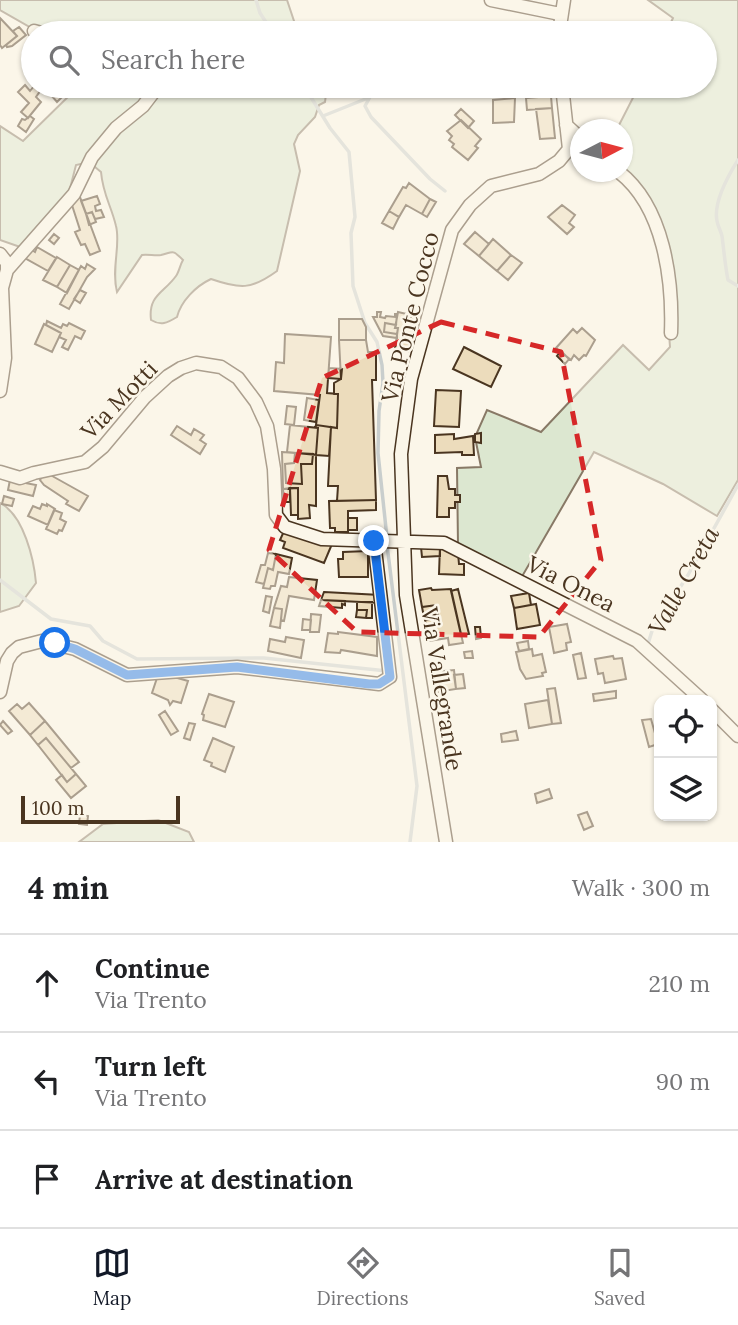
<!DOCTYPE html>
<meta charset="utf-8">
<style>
:root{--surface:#fff;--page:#f6f6f6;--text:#202124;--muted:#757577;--line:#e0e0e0;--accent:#111827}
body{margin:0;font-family:Lora,serif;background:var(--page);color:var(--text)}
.controls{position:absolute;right:21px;bottom:21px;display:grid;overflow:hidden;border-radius:14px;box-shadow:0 2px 5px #0004}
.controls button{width:63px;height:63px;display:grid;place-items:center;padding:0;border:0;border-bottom:2px solid var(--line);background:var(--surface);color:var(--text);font:35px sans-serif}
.compass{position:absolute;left:570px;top:119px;width:63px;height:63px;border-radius:50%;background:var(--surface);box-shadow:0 2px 5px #0004;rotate:84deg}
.scale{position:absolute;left:21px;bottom:18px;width:159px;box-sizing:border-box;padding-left:7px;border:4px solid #4a3520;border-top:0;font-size:19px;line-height:24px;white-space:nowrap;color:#4a3520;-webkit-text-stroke:5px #fbf6e9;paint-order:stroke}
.stop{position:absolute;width:21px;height:21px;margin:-16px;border:5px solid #1a73e8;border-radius:50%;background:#fff}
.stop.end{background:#1a73e8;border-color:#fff;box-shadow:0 2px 7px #0008}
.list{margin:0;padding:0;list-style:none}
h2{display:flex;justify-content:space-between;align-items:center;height:91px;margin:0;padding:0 28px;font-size:30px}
h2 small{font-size:23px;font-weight:400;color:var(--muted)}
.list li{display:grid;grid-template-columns:46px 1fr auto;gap:21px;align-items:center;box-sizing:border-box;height:98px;padding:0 28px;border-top:2px solid var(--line)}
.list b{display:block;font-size:26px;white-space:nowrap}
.list p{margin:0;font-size:23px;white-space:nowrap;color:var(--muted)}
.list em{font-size:23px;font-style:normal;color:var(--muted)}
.icon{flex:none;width:38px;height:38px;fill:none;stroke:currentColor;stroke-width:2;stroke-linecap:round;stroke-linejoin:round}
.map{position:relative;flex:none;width:738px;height:842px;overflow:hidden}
.search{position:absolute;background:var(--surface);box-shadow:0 2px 5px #0004;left:21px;right:21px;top:21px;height:77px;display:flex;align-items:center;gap:18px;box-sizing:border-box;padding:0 24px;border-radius:38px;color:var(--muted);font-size:26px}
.sheet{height:385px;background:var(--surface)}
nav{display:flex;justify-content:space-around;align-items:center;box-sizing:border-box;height:98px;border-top:2px solid var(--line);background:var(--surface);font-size:19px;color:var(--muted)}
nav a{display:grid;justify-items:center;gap:4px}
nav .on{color:var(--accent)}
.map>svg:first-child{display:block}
.green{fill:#dce7d0;stroke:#887966;stroke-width:2}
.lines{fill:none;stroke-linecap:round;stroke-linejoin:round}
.stream{stroke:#c9cecd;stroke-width:3.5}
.building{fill:#ecdcbc;stroke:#4a3520;stroke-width:2}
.minor-casing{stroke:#4a3520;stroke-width:15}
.minor{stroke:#fbf6e9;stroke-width:12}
.route{stroke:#1a73e8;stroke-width:9}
.marked{fill:none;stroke:#d62828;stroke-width:5;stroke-dasharray:14 9;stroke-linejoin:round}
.labels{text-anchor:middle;stroke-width:5;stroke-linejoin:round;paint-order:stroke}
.street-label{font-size:23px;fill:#4a3520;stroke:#fbf6e9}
.water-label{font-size:24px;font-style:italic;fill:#4a3520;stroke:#fbf6e9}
</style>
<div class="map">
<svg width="738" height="842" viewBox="0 0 738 842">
<rect width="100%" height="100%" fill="#fbf6e9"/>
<!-- green -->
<path class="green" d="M0,0h287l11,33h-248l-15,-3 -35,-20z
M648,0h90v480l-21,36 -54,-32 -69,-32 -74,128 -62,-35 -1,-77 24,-1 -6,-30 12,-27 54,22 82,-87 26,25 21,-23 -6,-82 -21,-63 -21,-30v-42l-5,-1 22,-43h66v-53h-39l7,-15z
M79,86h248l-2,16 -6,3 -4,12 -17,18 -4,9 6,27 -23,100c-26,19 -37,18 -66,8 -15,7 -30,22 -34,38 -10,6 -16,9 -26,3 -3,-25 13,-27 25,-44 3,-4 4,-11 7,-16 -11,-11 -9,-8 -22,-5 -5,1 -14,-1 -19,0l-25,37c-6,-24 4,-47 -1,-66 -5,-21 -13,-31 -15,-54l-12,-10 -13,3 -11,43 -39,41 -26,-9v-114l23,15z
M0,503c24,12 34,57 36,80l-17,23 -19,6z
M158,820l31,12 5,10h-115l24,-18z"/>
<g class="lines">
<!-- stream -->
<path class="stream" d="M256,0l4,13 13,20
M304,86l26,42 19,24 6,65 -4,16 2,53 12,37 12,19 5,23 1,18 -4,28 -1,42 9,85
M346,86l24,11
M370,97l-5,9 6,11 59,62 15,12
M323,116l45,-18
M738,160c-10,16 -25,42 -21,61 1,6 4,10 5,15 2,15 3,29 6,44l10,6
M387,545l30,241 -7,56
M0,580l51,39 39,7 13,15 34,18 127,-1 123,13
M647,647l5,-16 36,-56 50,-90"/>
</g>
<!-- building -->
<path class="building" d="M0,18l17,18 -15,12 -2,-3z
M19,27l7,8 -14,11 -5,1 -1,-2 11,-9 -4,-5z
M32,46l1,2v11l-7,-10z
M25,85l5,6 4,-5 9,1 -7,10 5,5 -13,16 -7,-6 8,-9 -11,-11z
M59,86h15l1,1 -13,10 -5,-6 4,-3z
M57,91l5,6 -5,5 -6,-7z
M551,96l1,12 -25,2 -1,-12z
M515,98l-1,24 -21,1v-23z
M552,108l3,30 -15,1 -4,-30z
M461,109l13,12 -6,7 -13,-13z
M30,116l4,3 -8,13 -8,-6 4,-7 3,1z
M461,120l20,19 -6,7 3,2 -10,12 -16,-13 2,-3 -5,-4 3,-4 -5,-5z
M409,183l21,16 -8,15 -16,-9 -7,12 -10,-6 14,-24 3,1z
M97,196l3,8 -5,2 1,5 5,-1 3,7 -9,2 -3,-7 -6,2 -5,-13z
M80,197l20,54 -10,4 -5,-11 -4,1 -6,-13 5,-2 -9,-28z
M430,199l6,3 -9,15 -5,-3z
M562,205l13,10 -6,8 5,4 -7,7 -19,-17z
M389,211l10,6 -6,12 -11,-6z
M92,212l4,10 -7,3 -3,-11z
M475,232l14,12 -10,12 -15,-12z
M54,234l5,4 -5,6 -5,-4z
M493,239l18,16 -14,16 -18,-15z
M37,247l19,11 -8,13 -25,-14 9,-7 3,2z
M511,255l11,8 -14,17 -11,-9z
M57,257l13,8 -13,22 -14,-7z
M87,264l8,5 -8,8 -18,32 -9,-5 21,-38 4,3z
M70,265l9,5 -12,23 -10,-6z
M80,290l6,3 -6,10 -6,-4z
M377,312h4l-1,5 5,1 1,-2 9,1v-3h2l-1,11 -11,-2 -1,9 13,2v4l-14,-2 -10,-19h4z
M398,312l13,3v4l5,1 -8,31 -13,-2 3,-21h-3z
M339,319h23l4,8v13h-27z
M47,321l14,7 2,-4 4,2 2,-3 16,8 -4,8 -6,-3 -7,14 -6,-3 4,-7 -7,-3 2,-4 -15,-8z
M385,323l11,2 -1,3h3l-1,6 -13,-2z
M44,324l17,9 -9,19 -17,-8z
M582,328l13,12 -9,16 -2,-1 -5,5 -5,-5 -3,5 -15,-12 17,-19 4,4z
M285,334l46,3 -4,56 11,1 -1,34 -21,-3 4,-30 -46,-4 2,-29 8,1z
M339,340h27l2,12h8v28h-4l4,120 -39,1 1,-15h-10l3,-59 6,1 1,-34h-4v-11l7,-4z
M464,347l37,19 -10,21 -38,-18z
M561,351l8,8 -4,5 -8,-8z
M329,368l13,1 -1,10 -13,-1z
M436,390l25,1 -2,36 -25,-1z
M307,398l12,2 -3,22 -12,-2z
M287,406l9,1 -2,18 -9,-1z
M290,425l28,3 -2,27 -29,-3z
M316,425l15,2 -2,29 -13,-1 2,-27h-3z
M177,426l14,9 3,-6 10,6 -4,5 6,4 -6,10 -29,-19z
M481,433v10l-6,-1v-8z
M454,434v5l19,-3 1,19h-12v-3l-27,1v-18z
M282,452l13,1 -1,10 -9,1 1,19 16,1 -1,-20h11l1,-10 3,1v51l-7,-1 1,13 -12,1v-31l-15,1z
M295,453l18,1 -1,10h-11l1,20 -16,-1 -1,-19 9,-1z
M45,472l43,24 -9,15 -13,-7 2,-3 -24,-16 -4,-5z
M438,476h9l2,13h6v6h5v7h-5v6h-6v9h-12z
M10,480l26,5 -3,11 -25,-6z
M290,488v14h-6l-1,-13z
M290,488h8v27h-7z
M4,496l10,3 -2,7 -10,-2z
M376,500v10l-28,1v21h-13v-4h-5l-1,-27z
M42,504l5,2v-2l8,5 -7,16 -20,-9 5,-10 7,3z
M54,510l8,3 -2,6 6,3 -4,9 -3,-1 -2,4 -11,-5z
M348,518h9v12h-9z
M285,529l47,15 -8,19 -41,-15 2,-6 -5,-2z
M440,546l10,3v4h8l1,11h5v11l-25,-1z
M440,546v10l-18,1 -1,-10z
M368,551v26h-29l-1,-18h5v-7z
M268,553l8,1 -3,16 -5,-2 -4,16 -8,-2 5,-17h4z
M276,554l16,4 -3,16 -11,-2 -3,14h-4l-1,3 -7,-1 5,-20 5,2z
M289,577l28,3 -3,20 -25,-4 -5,25 -3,-1 1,-11 -8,-1 7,-22 6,1z
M431,588l1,2 19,-1 12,54 -14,2 -1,-7 -20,3 -3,-21 14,-2 -3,-13 -14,2 -3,-17z
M458,589l11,45 -8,1 -10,-44z
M324,592l56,3 1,8 -60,-3z
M529,593l2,12 -17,3 -3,-12z
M266,596l6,1 -3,16 -6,-2z
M321,600l24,1v4l-3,-1v4l-23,-2z
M357,602h15v16h-6l1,-8h-10z
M536,604l4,21 -23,4 -3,-21z
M436,605l2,9 -14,3 -2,-10z
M274,608l8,1 -2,19 -10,-2z
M357,610h10l-1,8 -10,-1z
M311,614l10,1 -2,17h-9z
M303,619l8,1 -1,10h-8z
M567,624l4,18 -5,1 1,7 -13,3 -5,-26z
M475,627h5l1,11 -5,1z
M338,632l39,5v19l-36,-6 -1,3 -15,-1 3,-19 10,1z
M286,637l18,3 -3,18 -33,-7 2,-12 15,3z
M528,641l1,8 -10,2 -2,-8z
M532,649l1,7 9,-2 4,18 -4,1 1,3 -17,3 -6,-10 -4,-17z
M472,651l1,7h-8l-1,-6z
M581,653l5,25 -8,1 -5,-24z
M613,656l1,3 8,-1 4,21 -21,4 -2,-10 -5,1 -3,-15z
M454,670l2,19 -20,3 -2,-20z
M463,674l2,14 -9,1 -2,-14z
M158,675h9l21,6 -7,22 -8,-2 -3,4 -2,-5 -16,-7z
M555,688l6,35 -9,1 -5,-35z
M616,691v7l-22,3 -1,-7z
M209,694l25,8 -9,25 -22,-7 1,-5 -2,-1z
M548,700l4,24 -23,4 -4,-24z
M29,703l16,18 -15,14 -21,-24 8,-7 5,5z
M165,711l13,20 -7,4 -12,-20z
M651,719l7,25 -9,3 -7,-27z
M3,721l9,10 -4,3 -8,-9z
M45,721l34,41 -8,6 -25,-30 -8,7 -8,-10z
M189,723l6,1 -5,16 -6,-2z
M516,731l2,9 -16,2 -1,-8z
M46,738l30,36 -9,8 -29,-37z
M213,738l21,9 -9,25 -14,-6 1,-3 -8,-3z
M76,774l10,12 -15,12 -15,-18 6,-5 5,7z
M549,789l3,9 -15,5 -2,-9z
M587,812l6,14 -9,4 -6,-15z
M80,815l8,1 -1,9 -8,-1z"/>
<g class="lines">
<!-- minor casing -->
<g class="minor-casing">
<path id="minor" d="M491,0l69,14
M34,31l7,2
M559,33l5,-33
M566,125l14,13
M619,172c45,35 54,108 52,161
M0,254l7,9v7l-5,18 3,70 -5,33
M7,270l67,-76 18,-37 24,-29 27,-22 13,-17v-3
M0,472l20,6 14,-5 51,-11 18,-15 42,-50 23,-21 13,-8 15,-5 25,4 17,11 18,24 11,24 7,43 2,46 9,12 37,12 122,4 193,98 65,59
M0,692l7,-31 5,-8 7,-6 23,-6 33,8 52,26 110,-8 142,17 11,-7 -16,-136
M712,710l26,26
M446,842l-40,-247 -5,-141 10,-75 41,-149 18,-25 21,-19 48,-12 20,-13 10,-12 -7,-63"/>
</g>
<!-- minor -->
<use href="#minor" class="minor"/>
</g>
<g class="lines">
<!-- route -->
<path class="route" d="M55,643l20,6 52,26 110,-8 132,17h10l11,-7 -16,-136"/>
</g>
<!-- marked area -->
<path d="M0 0H738V842H0ZM441,322l120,30 40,208 -62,77 -182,-5 -88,-82 53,-172z" fill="#fbf6e9" fill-opacity=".55" fill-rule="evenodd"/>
<path class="marked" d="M441,322l120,30 40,208 -62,77 -182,-5 -88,-82 53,-172z"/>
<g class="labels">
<!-- street labels -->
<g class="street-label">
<text transform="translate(410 317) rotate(-76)" y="8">Via Ponte Cocco</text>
<text transform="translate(119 400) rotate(-46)" y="8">Via Motti</text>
<text transform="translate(571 584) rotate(27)" y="8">Via Onea</text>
<text transform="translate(442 689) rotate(81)" y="8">Via Vallegrande</text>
</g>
<!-- water labels -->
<g class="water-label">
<text transform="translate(684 581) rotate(-61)" y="8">Valle Creta</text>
</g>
</g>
</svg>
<div class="controls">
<button><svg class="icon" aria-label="locate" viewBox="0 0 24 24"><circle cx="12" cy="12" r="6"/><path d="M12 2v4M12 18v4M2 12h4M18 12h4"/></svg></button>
<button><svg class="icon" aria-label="layers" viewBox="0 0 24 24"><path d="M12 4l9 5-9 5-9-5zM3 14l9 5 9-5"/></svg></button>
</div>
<svg class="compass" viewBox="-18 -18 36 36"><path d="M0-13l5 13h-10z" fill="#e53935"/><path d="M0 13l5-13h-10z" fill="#757577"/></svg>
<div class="scale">100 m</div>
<div class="stop" style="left:55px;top:643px"></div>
<div class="stop end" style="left:374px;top:541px"></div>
<div class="search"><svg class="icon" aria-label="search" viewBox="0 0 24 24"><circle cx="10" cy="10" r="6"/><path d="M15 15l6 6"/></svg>Search here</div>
</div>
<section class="sheet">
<h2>4 min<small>Walk · 300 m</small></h2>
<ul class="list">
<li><svg class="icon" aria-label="ahead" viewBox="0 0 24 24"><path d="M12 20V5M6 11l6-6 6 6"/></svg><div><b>Continue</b><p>Via Trento</p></div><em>210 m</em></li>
<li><svg class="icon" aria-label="left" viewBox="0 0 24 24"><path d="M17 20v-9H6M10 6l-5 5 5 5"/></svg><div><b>Turn left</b><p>Via Trento</p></div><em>90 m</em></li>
<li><svg class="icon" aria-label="arrive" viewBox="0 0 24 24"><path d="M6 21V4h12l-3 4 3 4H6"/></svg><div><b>Arrive at destination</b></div></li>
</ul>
</section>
<nav>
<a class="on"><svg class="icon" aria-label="map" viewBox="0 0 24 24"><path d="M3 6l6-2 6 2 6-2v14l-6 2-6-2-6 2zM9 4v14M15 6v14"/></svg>Map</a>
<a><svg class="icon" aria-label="directions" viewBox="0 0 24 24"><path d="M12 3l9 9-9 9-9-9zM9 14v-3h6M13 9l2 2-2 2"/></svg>Directions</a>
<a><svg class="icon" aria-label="saved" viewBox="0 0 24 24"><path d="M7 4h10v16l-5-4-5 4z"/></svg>Saved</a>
</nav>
